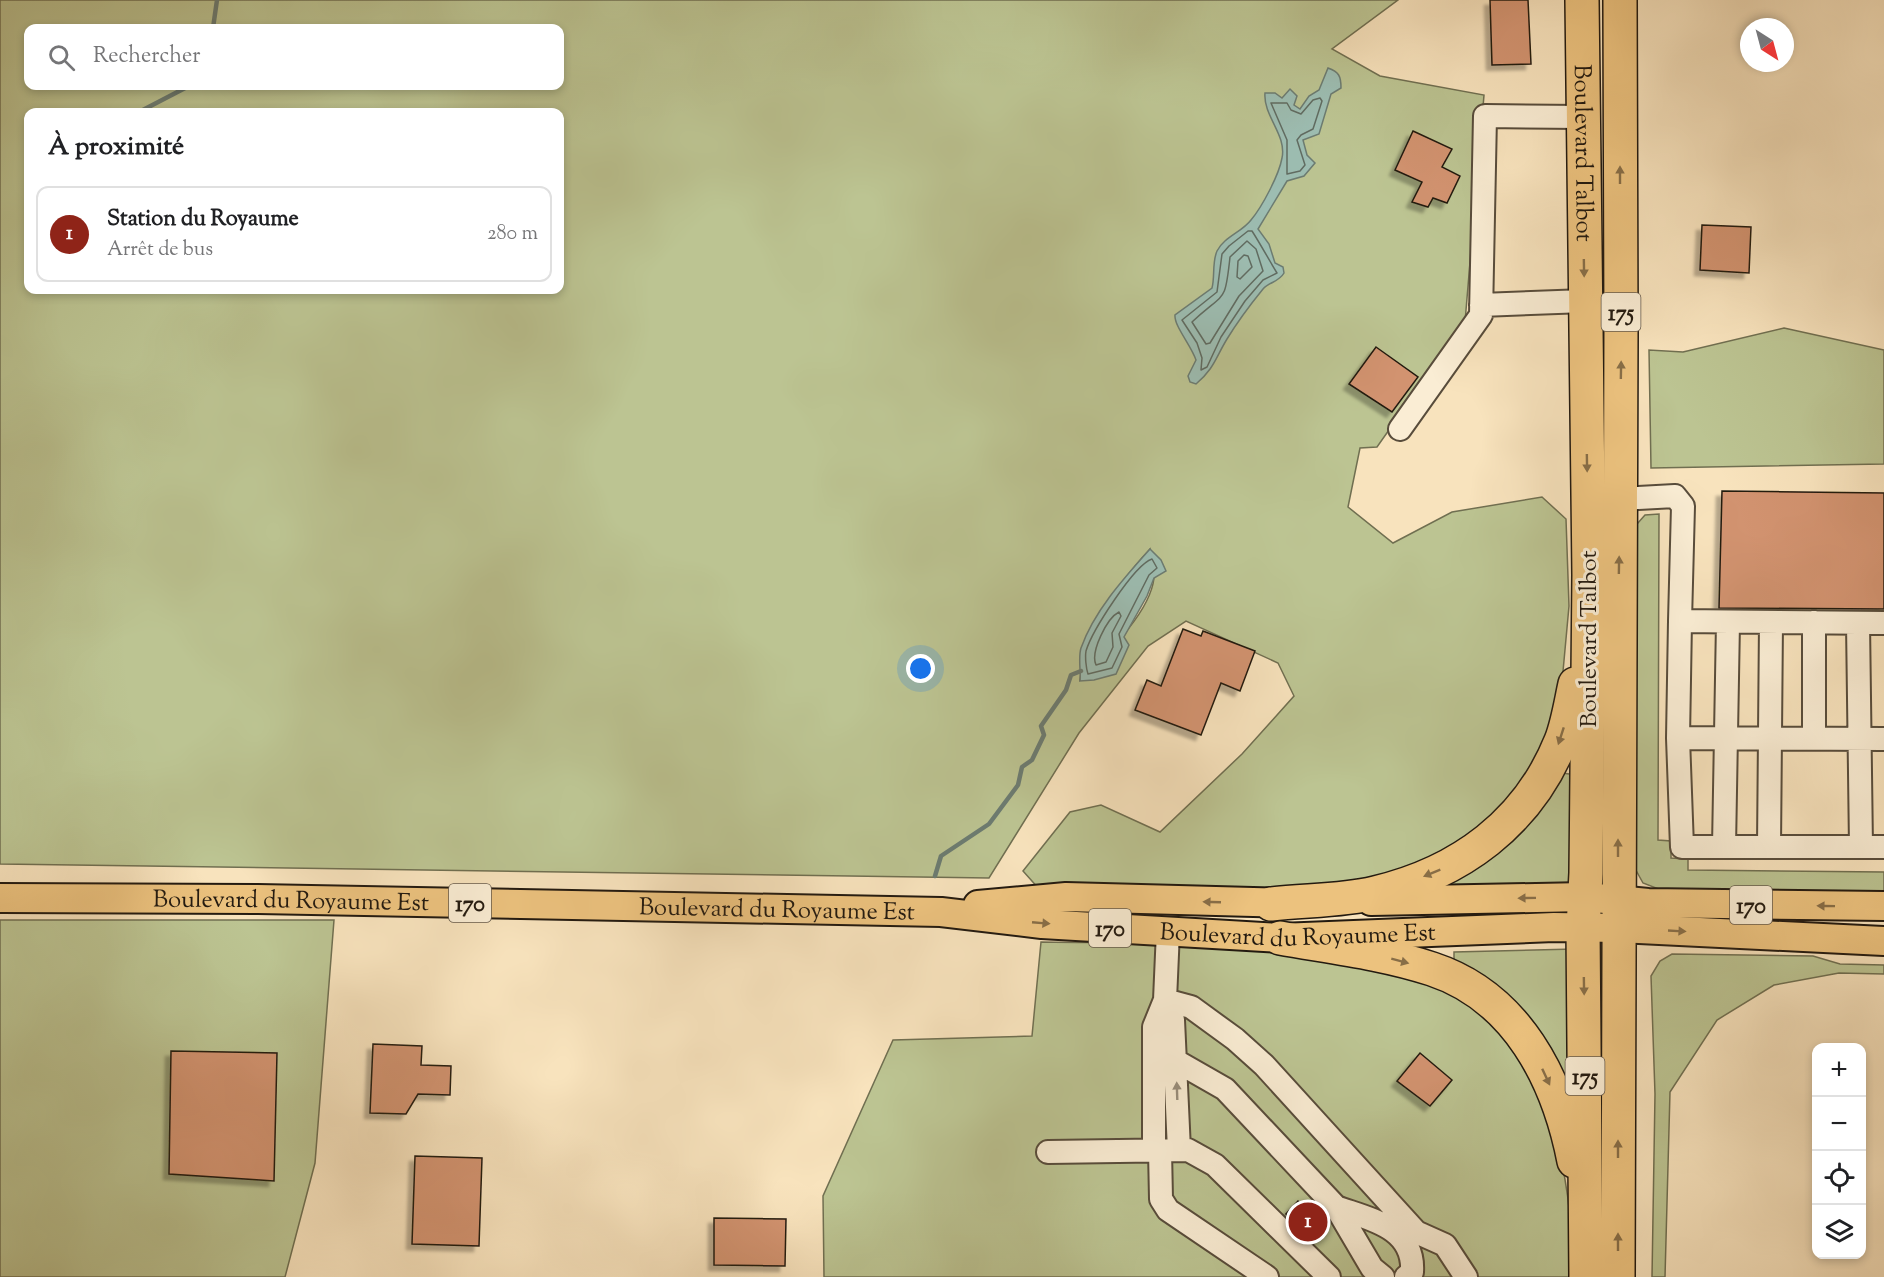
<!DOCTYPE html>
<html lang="fr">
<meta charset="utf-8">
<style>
:root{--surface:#fff;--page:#f6f6f6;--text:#202124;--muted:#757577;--line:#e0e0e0;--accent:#8f2418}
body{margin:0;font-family:"Sorts Mill Goudy",serif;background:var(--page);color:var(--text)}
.controls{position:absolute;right:18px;bottom:18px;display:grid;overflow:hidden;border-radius:12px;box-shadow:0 3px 9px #0003}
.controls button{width:54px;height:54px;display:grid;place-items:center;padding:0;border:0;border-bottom:2px solid var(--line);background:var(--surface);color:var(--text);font:30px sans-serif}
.compass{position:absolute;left:1740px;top:18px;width:54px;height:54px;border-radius:50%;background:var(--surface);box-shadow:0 3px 9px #0003;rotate:144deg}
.you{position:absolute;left:921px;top:669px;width:21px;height:21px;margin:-15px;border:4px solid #fff;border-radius:50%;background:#1a73e8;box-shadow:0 0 0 9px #1a73e833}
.badge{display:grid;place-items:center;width:39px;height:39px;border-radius:50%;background:var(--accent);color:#fff;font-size:20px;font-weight:700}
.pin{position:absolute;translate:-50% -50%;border:3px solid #fff;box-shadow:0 2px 6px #0006}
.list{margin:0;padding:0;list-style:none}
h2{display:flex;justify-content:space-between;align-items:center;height:78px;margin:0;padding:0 24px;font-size:26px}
h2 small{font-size:20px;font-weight:400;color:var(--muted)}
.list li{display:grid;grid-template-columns:39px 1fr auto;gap:18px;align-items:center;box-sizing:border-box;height:96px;margin:0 12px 12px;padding:0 12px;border:2px solid var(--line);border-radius:12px}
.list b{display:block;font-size:22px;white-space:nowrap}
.list p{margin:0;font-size:20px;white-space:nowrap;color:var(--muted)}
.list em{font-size:20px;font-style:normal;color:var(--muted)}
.icon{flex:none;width:33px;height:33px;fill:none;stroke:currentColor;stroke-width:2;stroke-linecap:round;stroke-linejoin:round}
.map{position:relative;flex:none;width:1884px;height:1277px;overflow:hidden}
.search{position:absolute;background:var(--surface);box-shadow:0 3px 9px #0003;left:24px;top:24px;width:540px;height:66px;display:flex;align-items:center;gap:15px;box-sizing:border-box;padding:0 21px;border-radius:12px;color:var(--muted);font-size:22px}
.panel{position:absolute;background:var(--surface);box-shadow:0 3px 9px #0003;left:24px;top:108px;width:540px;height:186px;border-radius:12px}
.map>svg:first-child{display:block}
.green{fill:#bcc492;stroke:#706f51;stroke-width:1.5;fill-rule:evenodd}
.water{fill:#9dbeb3;stroke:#6c7c72;stroke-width:1.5}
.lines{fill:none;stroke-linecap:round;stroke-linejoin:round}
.shore{stroke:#606c62;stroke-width:1.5}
.stream{stroke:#6c7c72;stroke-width:4.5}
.building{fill:#d29370;stroke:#231a10;stroke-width:1.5;filter:url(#shadow)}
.minor-casing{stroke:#584c3b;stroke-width:26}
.major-casing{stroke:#231a10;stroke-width:32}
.highway-casing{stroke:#231a10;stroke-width:36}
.minor{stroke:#faedd4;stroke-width:22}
.major{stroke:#ecc27e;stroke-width:28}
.highway{stroke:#ecc27e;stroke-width:33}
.oneway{fill:#886e47}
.oneway2{fill:#998e7c}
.labels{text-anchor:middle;stroke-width:6;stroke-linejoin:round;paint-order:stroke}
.shield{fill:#faedd4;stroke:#64594b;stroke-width:1.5}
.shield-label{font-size:22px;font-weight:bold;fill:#231a10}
.street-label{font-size:24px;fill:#231a10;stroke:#faedd4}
</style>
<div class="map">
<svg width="1884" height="1277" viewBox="0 0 1884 1277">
<defs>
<filter id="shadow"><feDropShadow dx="-5.5" dy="5.5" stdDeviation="1.5" flood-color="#0004"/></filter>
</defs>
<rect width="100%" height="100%" fill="#f8e3bd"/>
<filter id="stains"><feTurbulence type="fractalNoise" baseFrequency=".00333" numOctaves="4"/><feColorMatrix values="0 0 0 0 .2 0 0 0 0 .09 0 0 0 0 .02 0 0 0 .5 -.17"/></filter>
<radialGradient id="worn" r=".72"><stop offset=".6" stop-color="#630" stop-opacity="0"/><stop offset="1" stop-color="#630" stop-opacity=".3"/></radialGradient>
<!-- green -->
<path class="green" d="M0,0h1398l-66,49 48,27 104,19 -19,227 -88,125 -17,1 -12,59 45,36 59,-31 90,-15 24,22 3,87 -9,98 -39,92 -98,74 -116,20h-267l-17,-19 47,-59 31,-7 59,27 82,-78 52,-58 -16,-33 -92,-42 -38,25 -69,87 -90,145 -989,-14zM28,28h532v58h-532zM28,112h532v178h-532zM1150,549c1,9 5,20 4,29 -4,36 -50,78 -74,102 6,-52 35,-93 70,-131z
M1784,328l100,22v114l-233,4 -2,-118 34,2z
M1659,514l-1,326 13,1v17l17,1v11l196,2v21l-223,-3 -18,-7 -11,-20 5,-339 8,-9z
M1555,772l21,3 -1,122 -130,-2 -1,-16z
M0,920h334l-19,243 -30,114h-285z
M1041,942c94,2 198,-4 290,15 29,7 59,17 88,25 13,4 45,9 56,17 76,61 98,185 98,278h-749l-1,-81 70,-156 139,-4z
M1575,949l-1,134h-17l-103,-115v-16z
M1672,954l141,2 27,8 44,1v9l-45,-1 -65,12 -57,35 -47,72 -5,185h-13l3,-183 -4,-118 9,-15z"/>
<!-- water -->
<path class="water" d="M1328,68c11,4 13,8 13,20l-10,6 -12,40 -16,6 4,15 8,8 -11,13 -17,5 -29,48 11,15 6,19 8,4 1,6c-5,9 -15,9 -21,16 -13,16 -25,32 -36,50 -11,18 -13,30 -31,45l-6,-2 -2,-6 8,-16c-5,-15 -22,-34 -21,-45l37,-27c3,-11 0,-26 5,-37 7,-14 25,-19 34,-31 11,-13 28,-45 31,-62 5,-23 -19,-42 -17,-65h10l7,5 8,-9 7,7 -3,9 6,4 9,-13 10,-6z
M1150,549l11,11 5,11 -12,7 -7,18 -23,41 5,8 -13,29 -22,6 -14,1c1,-10 -2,-24 1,-33 13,-37 43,-70 69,-99z"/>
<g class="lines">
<!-- shore -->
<path class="shore" d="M1320,98l2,3 -9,28 -12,6 -4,5 8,25 -5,6 -13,3v-34l-16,-37h16l4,7 10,4 12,-14z
M1248,231h4c9,14 17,29 25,42l-14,7 -18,21 -24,36 -14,30 -6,3 1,-12 -5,-15 -15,-23 35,-28 5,-38 7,-8z
M1247,241l9,8 7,22 -24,25 -29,47 -4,1 -14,-22c33,-31 33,-17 38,-65z
M1244,255l4,1 4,11 -12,12 -3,-2 1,-16z
M1152,559l5,9 -8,7 -30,59 3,13 -10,21 -24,6c-2,-6 -3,-17 -2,-23 6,-20 48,-86 66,-92z
M1119,612l2,4 -9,17 1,14 -7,15 -10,3c-6,-13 11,-47 23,-53z"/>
<!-- stream -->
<path class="stream" d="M213,28l4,-28
M139,112l50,-26
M935,876l6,-20 48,-32 29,-39 4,-18 10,-7 12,-25 -3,-9 25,-36 5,-15 10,-4"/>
</g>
<!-- building -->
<path class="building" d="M1490,0h38l3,64 -39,1z
M1413,131l39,18 -10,18 18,9 -13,27 -14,-5 -5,9 -16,-5 10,-20 -27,-12z
M1702,225l49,2 -2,46 -49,-3z
M1376,347l42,30 -26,35 -43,-28z
M1722,491l162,2v116l-165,-1z
M1183,629l18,7 2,-5 52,20 -15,40 -19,-8 -20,52 -66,-25 12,-30 14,6z
M373,1044l49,2 -1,19 30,1 -1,29 -32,-1 -12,20 -36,-1z
M171,1051l106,2 -3,128 -105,-7z
M1420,1053l32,27 -22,26 -33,-25z
M415,1156l67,2 -3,88 -67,-2z
M1298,1201l30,27 -13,13 -29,-27z
M714,1218l72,1 -1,47 -71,-1z"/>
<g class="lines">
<!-- minor casing -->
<g class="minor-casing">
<path id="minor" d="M1481,305l104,-4
M1400,429l81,-114 4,-199 97,1
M1620,499l55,-3 8,10 -3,115 204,2
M1680,621l-2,117 4,109h202
M1858,623l3,224
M1678,738l206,1
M1814,738v-116
M1724,847l4,-225
M1769,847l2,-225
M1168,931l-3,69 26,7 44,32 29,26 152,167 29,13 21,32
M1154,1058l22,3 49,28 111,118 36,61 11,9
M1154,1150v-123l11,-27 8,20 6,130
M1160,1150l1,49 7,11 99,67
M1048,1152l140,-2 27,15 114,112
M1336,1207c33,12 79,20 76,65l-6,5"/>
</g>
<!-- major casing -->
<g class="major-casing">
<g id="major">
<path id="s1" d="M0,898l258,1 683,13 101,12 238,14 274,-11 65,1 265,13"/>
<path d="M1371,901l214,-4 63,6 236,3"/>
<path d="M978,905l88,-8 228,6"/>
</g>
</g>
<!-- highway casing -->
<g class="highway-casing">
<g id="highway">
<path id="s2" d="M1582,0l7,575 -3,298 -3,55 3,349"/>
<path d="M1271,904c34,-4 71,-3 104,-11 85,-20 153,-70 186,-152 7,-18 10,-39 14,-57"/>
<path d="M1280,938c51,9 103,15 152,31 85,28 126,110 142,192"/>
<path d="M1618,1277l3,-950 -1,-327"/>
</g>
</g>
<!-- minor -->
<use href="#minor" class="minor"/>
<!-- major -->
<use href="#major" class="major"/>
<!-- highway -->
<use href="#highway" class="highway"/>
</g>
<!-- one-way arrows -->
<defs><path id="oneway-solid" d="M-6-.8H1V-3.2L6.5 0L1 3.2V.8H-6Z" transform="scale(1.5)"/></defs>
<g class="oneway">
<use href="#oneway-solid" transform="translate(1620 175) rotate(-90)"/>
<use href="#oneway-solid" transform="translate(1584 268) rotate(89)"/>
<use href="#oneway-solid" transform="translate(1621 370) rotate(-89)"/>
<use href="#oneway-solid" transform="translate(1587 463) rotate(89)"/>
<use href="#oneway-solid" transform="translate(1619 565) rotate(-89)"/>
<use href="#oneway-solid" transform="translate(1561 736) rotate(108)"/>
<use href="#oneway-solid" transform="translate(1618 848) rotate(-90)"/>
<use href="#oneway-solid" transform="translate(1432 873) rotate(158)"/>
<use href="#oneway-solid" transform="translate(1527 898) rotate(179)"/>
<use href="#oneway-solid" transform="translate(1212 902) rotate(-178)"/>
<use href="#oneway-solid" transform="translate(1826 906) rotate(-179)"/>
<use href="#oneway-solid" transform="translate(1041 923) rotate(5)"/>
<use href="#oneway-solid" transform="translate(1677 931) rotate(3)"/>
<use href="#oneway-solid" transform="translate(1400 961) rotate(15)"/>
<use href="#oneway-solid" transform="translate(1584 986) rotate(89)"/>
<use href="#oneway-solid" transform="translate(1546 1077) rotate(65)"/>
<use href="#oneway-solid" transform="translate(1618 1149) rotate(-90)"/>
<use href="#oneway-solid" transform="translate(1618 1242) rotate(-90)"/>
</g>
<use class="oneway2" href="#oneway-solid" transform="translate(1177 1091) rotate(-92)"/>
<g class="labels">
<!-- shield labels -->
<g class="shield">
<rect x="1601.5" y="293" width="39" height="38" rx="4.5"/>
<rect x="449" y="884" width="42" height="38" rx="4.5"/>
<rect x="1730" y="886" width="42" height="38" rx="4.5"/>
<rect x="1089" y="909" width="42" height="38" rx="4.5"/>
<rect x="1565.5" y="1057" width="39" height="38" rx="4.5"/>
</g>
<g class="shield-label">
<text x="1621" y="320">175</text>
<text x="470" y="911">170</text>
<text x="1751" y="913">170</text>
<text x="1110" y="936">170</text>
<text x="1585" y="1084">175</text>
</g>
<!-- street labels -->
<g class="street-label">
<text dy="8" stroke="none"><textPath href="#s2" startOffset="153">Boulevard Talbot</textPath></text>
<text transform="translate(1588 639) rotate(-90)" y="8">Boulevard Talbot</text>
<text dy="8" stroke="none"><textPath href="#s1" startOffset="291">Boulevard du Royaume Est</textPath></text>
<text dy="8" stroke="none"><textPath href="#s1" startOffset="777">Boulevard du Royaume Est</textPath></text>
<text dy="8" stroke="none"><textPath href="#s1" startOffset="1299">Boulevard du Royaume Est</textPath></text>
</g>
</g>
<rect width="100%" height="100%" filter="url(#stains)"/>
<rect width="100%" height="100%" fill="url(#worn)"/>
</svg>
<div class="controls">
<button>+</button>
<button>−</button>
<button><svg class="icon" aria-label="locate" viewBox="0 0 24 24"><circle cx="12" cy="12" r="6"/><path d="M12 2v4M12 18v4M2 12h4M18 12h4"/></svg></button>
<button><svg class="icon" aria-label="layers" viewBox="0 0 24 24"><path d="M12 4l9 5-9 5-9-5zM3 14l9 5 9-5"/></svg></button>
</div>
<svg class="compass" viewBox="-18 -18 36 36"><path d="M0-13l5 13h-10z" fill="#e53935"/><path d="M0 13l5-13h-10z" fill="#757577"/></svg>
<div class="you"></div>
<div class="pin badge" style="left:1308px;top:1222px">1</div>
<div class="search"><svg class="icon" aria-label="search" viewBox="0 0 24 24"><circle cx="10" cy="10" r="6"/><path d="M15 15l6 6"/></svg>Rechercher</div>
<section class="panel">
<h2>À proximité<small></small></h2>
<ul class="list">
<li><span class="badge">1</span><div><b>Station du Royaume</b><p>Arrêt de bus</p></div><em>280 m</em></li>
</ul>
</section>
</div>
